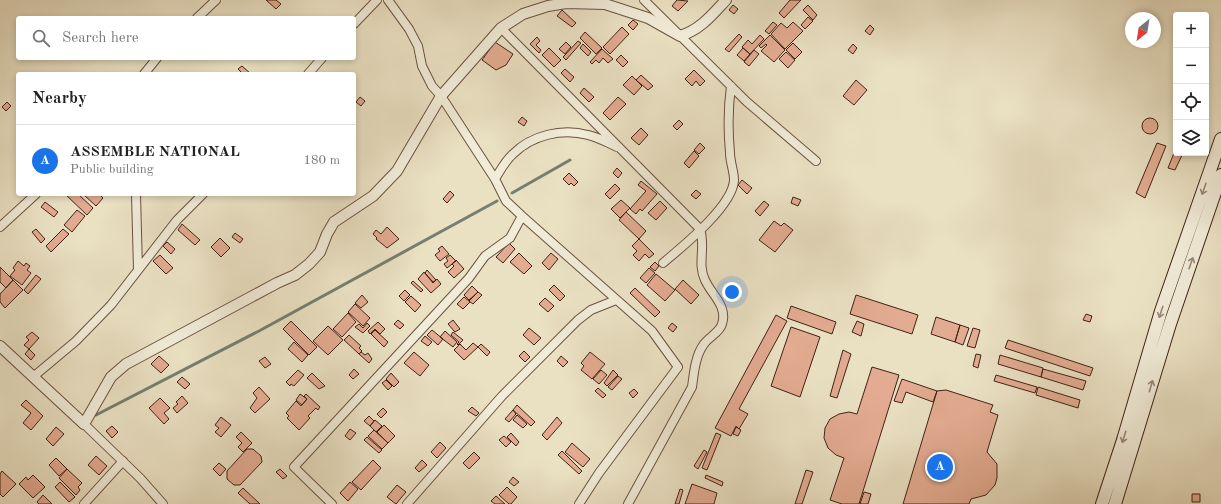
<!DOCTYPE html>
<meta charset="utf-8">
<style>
:root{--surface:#fff;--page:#f2f2f2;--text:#222;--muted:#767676;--line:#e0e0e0;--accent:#1a73e8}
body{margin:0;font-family:"Old Standard TT",serif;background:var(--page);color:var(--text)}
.controls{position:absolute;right:12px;top:12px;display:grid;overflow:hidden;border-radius:4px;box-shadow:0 2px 6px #0003}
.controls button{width:36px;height:36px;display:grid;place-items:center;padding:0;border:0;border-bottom:1px solid var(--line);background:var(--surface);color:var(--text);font:20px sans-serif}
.compass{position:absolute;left:1125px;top:12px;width:36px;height:36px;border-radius:50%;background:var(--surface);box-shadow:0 2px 6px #0003;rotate:210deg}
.you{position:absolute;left:732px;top:292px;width:14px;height:14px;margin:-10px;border:3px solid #fff;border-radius:50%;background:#1a73e8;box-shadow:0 0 0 6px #1a73e833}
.badge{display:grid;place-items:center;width:26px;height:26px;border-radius:50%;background:var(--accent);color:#fff;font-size:13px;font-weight:700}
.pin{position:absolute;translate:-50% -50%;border:2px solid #fff;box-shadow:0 1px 4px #0006}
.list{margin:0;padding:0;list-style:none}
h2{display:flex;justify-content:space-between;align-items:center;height:52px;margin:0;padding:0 16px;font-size:17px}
h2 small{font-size:13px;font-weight:400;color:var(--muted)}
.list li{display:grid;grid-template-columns:26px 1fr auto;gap:12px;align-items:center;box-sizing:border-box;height:72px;padding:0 16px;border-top:1px solid var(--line)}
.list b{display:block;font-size:15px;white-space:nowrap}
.list p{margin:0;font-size:13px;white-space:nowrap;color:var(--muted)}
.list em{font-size:13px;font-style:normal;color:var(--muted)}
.icon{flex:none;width:22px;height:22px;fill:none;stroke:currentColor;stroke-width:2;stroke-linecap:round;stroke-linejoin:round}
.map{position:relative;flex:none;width:1221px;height:504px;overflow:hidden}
.search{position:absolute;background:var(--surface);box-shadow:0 2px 6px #0003;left:16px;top:16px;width:340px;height:44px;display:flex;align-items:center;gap:10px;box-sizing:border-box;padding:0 14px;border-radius:4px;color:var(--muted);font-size:15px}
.panel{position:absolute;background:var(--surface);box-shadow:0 2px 6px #0003;left:16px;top:72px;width:340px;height:124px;border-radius:4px}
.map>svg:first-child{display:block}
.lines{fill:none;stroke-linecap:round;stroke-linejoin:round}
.stream{stroke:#767f71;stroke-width:3}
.building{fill:#e3ab91;stroke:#422115}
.minor-casing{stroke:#6c5140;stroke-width:10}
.tertiary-casing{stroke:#6c5140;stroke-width:12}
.secondary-casing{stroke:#422115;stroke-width:14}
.minor{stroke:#f1ecd8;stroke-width:8}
.tertiary{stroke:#f1ecd8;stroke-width:10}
.secondary{stroke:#f1ecd8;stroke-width:12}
.oneway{stroke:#9a8676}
</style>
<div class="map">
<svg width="1221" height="504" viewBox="0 0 1221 504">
<rect width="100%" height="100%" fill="#eae1c3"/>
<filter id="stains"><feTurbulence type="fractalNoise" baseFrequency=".005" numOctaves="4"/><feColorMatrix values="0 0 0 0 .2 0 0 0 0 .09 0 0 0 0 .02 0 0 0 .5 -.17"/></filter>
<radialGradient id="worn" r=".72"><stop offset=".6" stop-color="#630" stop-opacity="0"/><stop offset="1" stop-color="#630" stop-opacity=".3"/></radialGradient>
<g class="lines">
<!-- stream -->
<path class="stream" d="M512,193l58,-33
M96,415l163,-84 238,-130"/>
</g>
<!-- building -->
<path class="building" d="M266,0h10l5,4 -5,5z
M677,0l11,1 -10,10 -6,-5z
M790,0h11l-17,18 -5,-5z
M733,5l5,4 -4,5 -5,-4z
M808,5l9,10 -4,5 -10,-10z
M562,10l14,13 -4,4 -15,-11z
M808,17l5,4 -8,8 -4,-4z
M633,20l5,4 -5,6 -5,-5z
M773,22l4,3 -8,9 -4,-3z
M793,22l10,9 -18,18 -14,-15 10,-11 6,5z
M870,25l4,4 -4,6 -5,-4z
M622,27l7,7 -19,20 -7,-7z
M585,32l17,16 -6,6 -16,-16z
M739,34l3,3 -13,15 -4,-3z
M760,35l4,4 -14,15 -8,-7 6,-7 4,4z
M770,35l15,15 -11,12 -13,-11 6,-6 -1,-1 -5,4 -2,-2z
M537,37l3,4 -4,4 5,5 -2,3 -9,-9z
M578,41l3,2 -15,17 -3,-3z
M495,42l18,12 -7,11 -10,5 -14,-10z
M566,42l5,5 -6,7 -6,-5z
M793,43l9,9 -7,7 -9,-9z
M583,44l8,8 -3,4 -8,-8z
M853,44l4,4 -4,6 -5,-4z
M549,48l12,12 -7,7 -12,-12z
M743,48l7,6 -6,7 -7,-6z
M602,49l11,10 -5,4 -5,-5 -4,5 -3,-3 -4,4 -2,-2z
M754,50l5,4 -10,12 -5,-4z
M786,52l9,8 -7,8 -9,-9z
M621,55l7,7 -5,5 -7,-7z
M242,66l9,8h-8l-5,-5z
M565,69l9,8 -4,5 -9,-9z
M694,70l11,11 -5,5 -4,-5 -4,5 -7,-7z
M641,75l12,11 -5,4 -12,-10z
M632,76l10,10 -8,9 -11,-10z
M856,80l11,10 -13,15 -11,-9z
M584,88l10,9 -5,5 -9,-9z
M360,97l5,4 -4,5 -5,-4z
M618,97l8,7 -16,16 -7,-7z
M7,102l4,4 -5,5 -4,-4z
M522,117l5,4 -3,5 -6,-4z
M1142 126a8 8 0 1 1 16 0a8 8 0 1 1-16 0Z
M679,120l4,4 -6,6 -4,-4z
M641,128l7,7 -9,10 -8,-7z
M700,143l5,5 -6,6 -5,-4z
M1157,143l9,3 -21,52 -9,-5z
M1176,148v5h7l-8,17 -7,-2z
M694,151l5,5 -10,12 -5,-5z
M617,168l5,5 -4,5 -5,-5z
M569,173l9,9 -4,4 -3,-3 -2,2 -6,-6z
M742,180l10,8 -5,6 -9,-9z
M641,181l16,13 -15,17 -2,-2 -4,5 -6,-5 16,-18 -8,-6z
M615,184l5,5 -10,10 -5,-5z
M696,190l5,4 -5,5 -5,-4z
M450,191l4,4 -7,8 -4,-4z
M65,194h13l15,14 -6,7z
M83,194h16l4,4 -7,8z
M793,197l8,3 -3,6 -7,-3z
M621,200l9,8 -10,10 -9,-9z
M660,201l7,7 -11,12 -8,-7z
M764,201l5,4 -9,11 -5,-5z
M45,202l13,10 -4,5 -13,-10z
M77,210l8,6 -13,16 -8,-7z
M626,212l20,19 -7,8 -20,-19z
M774,221l7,5 3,-3 9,7 -18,22 -16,-12z
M182,224l18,16 -5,5 -17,-15z
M387,227l12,12 -12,9 -11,-9 1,-1 -4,-4 3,-4 5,4z
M36,229l9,10 -4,4 -9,-11z
M63,229l6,5 -18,18 -5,-6z
M235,233l8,6 -3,4 -8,-6z
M220,238l10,10 -9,9 -10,-10z
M639,239l15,15 -5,4 -4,-4 -6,7 -6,-6 4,-4 -5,-5z
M167,242l8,7 -4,5 -8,-8z
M509,243l6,6 -12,14 -7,-6z
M442,246l7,8 -9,7 -5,-6 5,-4 -2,-2z
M519,253l13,13 -8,8 -14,-12z
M551,253l7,6 -9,11 -7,-7z
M160,255l13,13 -7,6 -13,-13z
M450,255l6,6 -9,7 -3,-4 4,-3 -2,-3z
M456,260l8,9 -10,9 -6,-6 6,-6 -2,-2z
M18,261l6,5 2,-3 4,3 -3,4 4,3 -9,12 -12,-9 5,-6 -2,-2z
M655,262l4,4 -4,5 -5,-4z
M0,267l13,13 -7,8 -6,-6z
M649,268l6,5 -9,10 -6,-5z
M427,270l9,10 -3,2 -8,-9z
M424,272l9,11 4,-4 4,5 -10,9 -13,-14z
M656,274l19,16 -10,11 -18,-16z
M36,275l5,4 -13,15 -4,-4z
M13,280l10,10 -18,18 -5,-6v-8z
M683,280l16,15 -8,9 -16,-15z
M413,281l10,9 -2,2 -10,-9z
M554,285l11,11 -5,5 -11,-11z
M472,286l6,6 -9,8 -5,-5z
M635,288l25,24 -5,5 -25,-24z
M405,290l5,5 -6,6 -5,-5z
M478,292l4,3 -9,9 -4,-3z
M362,295l6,7 -7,6 -6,-5z
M856,295l62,20 -6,19 -62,-20z
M411,296l10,9 -6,7 -10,-10z
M464,297l6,5 -7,7 -6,-5z
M545,298l9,8 -6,6 -9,-8z
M355,304l15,14 -7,8 -15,-14z
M791,306l45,16 -4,12 -45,-16z
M348,313l8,9 -14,15 -9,-8z
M1086,314l6,2 -2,6 -7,-2z
M776,315l11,6 -48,88 9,5 -9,15 -3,-3 -5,10 -16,-8z
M936,317l24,8 -5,17 -24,-8z
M398,320l6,5 -4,4 -6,-5z
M453,320l7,9 -5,3 -7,-8z
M291,321l26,26 -8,8 -26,-26z
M857,321l7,3 -3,12 -9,-4z
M378,322l7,7 -5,5 -5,-5 -5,5 -2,-3z
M367,323l3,3 -7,7 -8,-6 4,-3 4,4z
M672,323l5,4 -4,5 -5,-4z
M960,325l9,3 -6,17 -8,-3z
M328,326l15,14 -15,15 -15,-14z
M791,327l29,10 -20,60 -29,-11z
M529,328l12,10 -7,7 -11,-10z
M973,328l7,2 -5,18 -8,-2z
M375,330l13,12 -4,5 -13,-13z
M432,330l11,9 -5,6 -11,-10z
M445,331l12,11 -4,5 -13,-10z
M32,332l7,6 -10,11 -5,-4 5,-5 -3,-3z
M453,332l10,8 -5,5 -1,-1 2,-2 -8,-7z
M349,335l12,11 -2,2 3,3 -3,3 -15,-14z
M425,336l7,6 -4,4 -7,-5z
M1008,340l85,28 -3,8 -85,-28z
M294,342l14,13 -6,7 -14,-13z
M473,343l5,4 -14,13 -10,-10 6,-6 6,6z
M481,344l9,8 -3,4 -9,-9z
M29,349l6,6 -4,5 -6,-6z
M843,350l8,4 -14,44 -7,-2z
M524,351l6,6 -5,5 -6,-6z
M361,352l4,3 3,-2 4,6 -3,4 -10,-9z
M414,352l15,13 -9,11 -16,-13z
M590,352l15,12 -13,15 -11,-9 3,-4 -3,-3z
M976,354l5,1 -3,13 -5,-2z
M1000,355l43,13 -2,9 -43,-13z
M159,356l10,9 -8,8 -10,-9z
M561,356l7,6 -5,5 -6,-6z
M265,357l6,7 -6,4 -6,-7z
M872,367l27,8 -40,129h-17l-12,-4 14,-42 -8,-3 -8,-7 -4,-10 1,-10 5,-9 9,-5 10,-2 8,2z
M354,369l5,5 -6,5 -4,-4z
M1043,369l43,12 -3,9 -42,-13z
M298,370l6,5 -10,11 -3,-2 -1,2 -4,-4z
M601,370l6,5 -8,9 -6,-5z
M613,370l5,5 -11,11 -3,-3z
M312,373l13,13 -6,3 -12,-11z
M391,373l8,9 -5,5 -8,-8z
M996,375l41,12 -2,6 -41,-12z
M618,376l4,3 -10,11 -4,-3z
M182,377l8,7 -5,5 -8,-7z
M902,379l35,12 -4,11 -27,-10 -4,11 -8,-2z
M386,380l6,6 -4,4 -6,-7z
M259,387l11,12 -15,14 -5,-5 7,-10 -4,-5z
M1038,387l42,13 -2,8 -42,-13z
M598,388l8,7 -3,3 -8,-7z
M634,389l4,4 -5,5 -4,-5z
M946,390l47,15 -3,7 8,3 -11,37 10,12v14l-2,7 -9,10 -15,4 -2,5h-66l34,-113z
M300,394l7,5 -5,6 -6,-5z
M306,394l14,13 -2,3 -2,-2 -8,8 2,2 -11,12 -12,-12 2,-2 -3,-3 10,-12 5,5 6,-7 -3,-3z
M182,396l6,7 -11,10 -4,-5 5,-4 -2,-2z
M160,398l10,10 -6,5 5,6 -5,5 -15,-16z
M26,400l17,16 -12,14 -8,-7 8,-10 -10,-8z
M517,405l18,17 -4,4 -18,-16z
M472,407l7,6 -3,3 -8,-5z
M383,408l4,4 -6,6 -4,-4z
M513,410l3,4 -7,8 -4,-3z
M517,415l10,9 -4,4 -10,-8z
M369,416l5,5 -4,5 -6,-5z
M221,417l10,8 -10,12 -6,-5 4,-4 -4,-3z
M557,417l5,6 -15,17 -5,-5z
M375,420l7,6 -6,6 -6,-6z
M384,425l11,11 -7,7 -11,-11z
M112,426l6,6 -6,6 -6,-7z
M56,427l8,7 -11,12 -7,-7z
M736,427l5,3 -3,6 -5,-2z
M350,429l6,4 -6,7 -5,-4z
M374,430l14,13 -6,6 -14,-13z
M241,432l11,11 -9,9 -5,-5 4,-4 -6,-6z
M511,433l8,9 -3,4 -9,-9z
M716,433l5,2 -14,35 -5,-2z
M504,436l7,6 -5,5 -7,-7z
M367,437l15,13 -3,3 -15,-13z
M440,442l6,6 -9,10 -6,-6z
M572,443l18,16 -7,8 -18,-15z
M247,449h6l8,7 1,6 -22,23h-6l-7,-6v-8z
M704,450l3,2 -9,17 -4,-3z
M562,451l20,20 -3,3 -21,-19z
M474,452l6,6 -11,11 -6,-6z
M96,456l11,10 -8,9 -11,-10z
M56,458l11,11 -8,7 -10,-11z
M373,460l8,8 -20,22 -9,-8z
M422,460l5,5 -8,7 -4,-4z
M219,463l7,6 -6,7 -7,-7z
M67,469l15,14 -4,4 2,3 -4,5 -17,-17z
M280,469l7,7 -4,3 -7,-7z
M806,470l7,2 -11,32h-7z
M2,471l14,13 -13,13 -3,-3v-20z
M33,475l12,12 -12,11 -14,-14 7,-7 2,3z
M706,475l17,7 -1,4 -17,-8z
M513,477l6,5 -5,4 -5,-4z
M60,482l15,15 -6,5 -14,-15z
M350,482l8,7 -10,12 -8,-8z
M692,484l25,9 -3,11h-29z
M397,485l9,7 -10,12 -9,-7z
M507,487l10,10 -6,7h-2l-10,-9z
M243,488l17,16h-10l-12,-11z
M680,489l3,1 -4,14h-4z
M864,492l7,2 -3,10h-8z
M1192,494h8v8h-8z
M43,495l9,9h-13l-2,-2z
M496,496l9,8h-10l-4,-3z"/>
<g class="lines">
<!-- minor casing -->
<g class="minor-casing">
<path id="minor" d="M388,0l21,29 9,17 4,20 10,20 9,10 54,83 11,22 16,15
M644,0l103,102 69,59
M197,18l19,-18
M354,24l23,-24
M501,28l199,201c6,17 -3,35 5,51 6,14 23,26 17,44 -2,8 -13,13 -18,20 -9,12 -10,29 -12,43l-64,117
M144,74l13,-16
M308,74l14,-16
M495,179c5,-8 10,-18 18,-25 19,-19 49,-26 75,-19 10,2 20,8 29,12
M136,194l2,76
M0,227l36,-33
M663,263c19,-16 70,-57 71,-83 0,-9 -4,-18 -4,-27 -2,-22 -2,-45 1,-67
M33,377l43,-36 35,-36 66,-85 26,-26
M84,424l56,54 23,26
M84,504l39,-43
M332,504l-38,-37 175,-189 16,-22 25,-18 12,-22 130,115 26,36 -79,106 -20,31
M407,504l95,-108 76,-76 13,-10 25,-10"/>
</g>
<!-- tertiary casing -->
<g class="tertiary-casing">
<path id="tertiary" d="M0,346l84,78 27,-47 15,-13 151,-81 18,-8 14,-11 11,-12 7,-18 7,-12 39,-26 24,-25 44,-75 60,-68 22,-14 25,-8 18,-3 39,1 43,14 32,18c20,-6 32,-21 46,-36"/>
</g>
<!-- secondary casing -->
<g class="secondary-casing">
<path id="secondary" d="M1102,504l21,-64 38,-129 60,-172
M1115,504l55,-180 51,-149"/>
</g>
<!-- minor -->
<use href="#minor" class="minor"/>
<!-- tertiary -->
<use href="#tertiary" class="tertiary"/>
<!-- secondary -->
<use href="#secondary" class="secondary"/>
</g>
<!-- one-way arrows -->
<defs><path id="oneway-shaft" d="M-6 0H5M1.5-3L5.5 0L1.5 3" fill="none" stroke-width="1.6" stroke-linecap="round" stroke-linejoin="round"/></defs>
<g class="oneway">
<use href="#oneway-shaft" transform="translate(1204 189) rotate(109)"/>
<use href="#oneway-shaft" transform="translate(1191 263) rotate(-71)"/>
<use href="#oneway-shaft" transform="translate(1161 312) rotate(108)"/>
<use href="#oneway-shaft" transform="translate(1151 386) rotate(-73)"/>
<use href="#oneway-shaft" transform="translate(1124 437) rotate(107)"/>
</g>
<rect width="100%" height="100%" filter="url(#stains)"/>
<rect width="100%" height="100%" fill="url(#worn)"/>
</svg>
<div class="controls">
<button>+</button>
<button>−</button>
<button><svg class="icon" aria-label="locate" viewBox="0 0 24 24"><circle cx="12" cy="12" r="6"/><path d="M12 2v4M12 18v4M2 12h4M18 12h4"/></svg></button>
<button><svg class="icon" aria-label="layers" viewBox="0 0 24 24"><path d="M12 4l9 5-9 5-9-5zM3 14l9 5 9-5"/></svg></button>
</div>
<svg class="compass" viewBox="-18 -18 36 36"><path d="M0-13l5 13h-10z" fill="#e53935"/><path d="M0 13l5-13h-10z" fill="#767676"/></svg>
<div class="you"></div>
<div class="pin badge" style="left:940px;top:467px">A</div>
<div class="search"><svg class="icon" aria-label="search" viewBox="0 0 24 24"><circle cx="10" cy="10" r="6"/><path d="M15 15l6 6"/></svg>Search here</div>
<section class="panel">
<h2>Nearby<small></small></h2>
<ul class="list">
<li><span class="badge">A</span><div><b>ASSEMBLE NATIONAL</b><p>Public building</p></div><em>180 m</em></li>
</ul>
</section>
</div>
